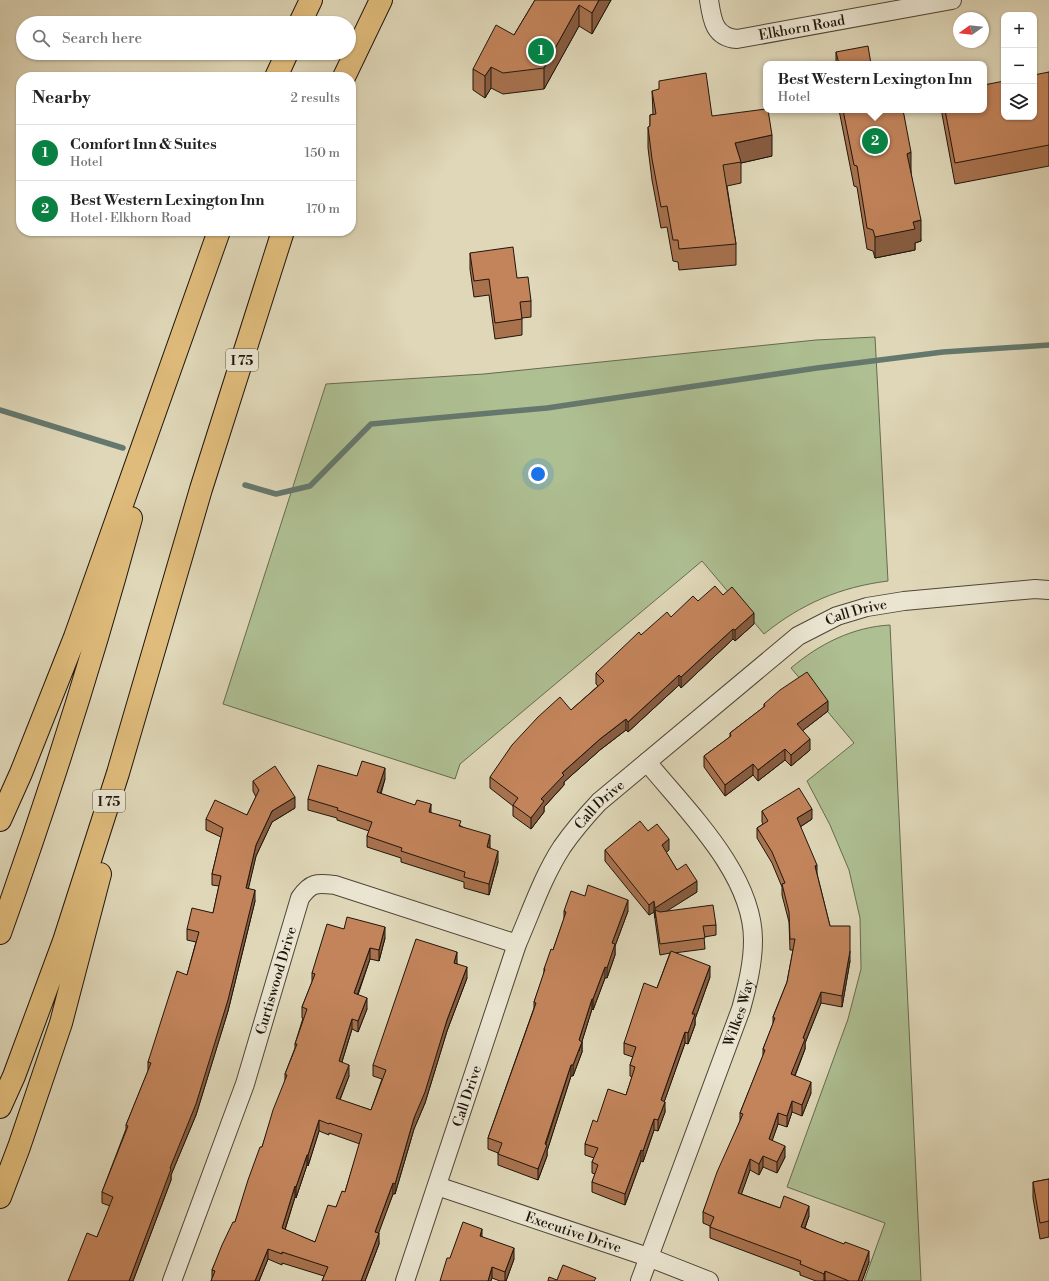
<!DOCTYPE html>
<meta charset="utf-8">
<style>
:root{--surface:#fff;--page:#f6f6f6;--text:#222;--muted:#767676;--line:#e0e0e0;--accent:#0b8043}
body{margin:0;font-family:"Libre Bodoni",serif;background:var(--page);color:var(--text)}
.controls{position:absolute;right:12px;top:12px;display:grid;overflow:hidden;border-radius:8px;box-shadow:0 1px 3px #0004}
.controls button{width:36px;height:36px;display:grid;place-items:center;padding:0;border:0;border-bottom:1px solid var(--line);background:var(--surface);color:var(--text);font:20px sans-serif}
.compass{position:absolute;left:953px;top:12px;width:36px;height:36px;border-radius:50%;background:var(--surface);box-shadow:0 1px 3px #0004;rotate:255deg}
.you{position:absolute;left:538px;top:474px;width:14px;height:14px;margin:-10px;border:3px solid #fff;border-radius:50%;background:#1a73e8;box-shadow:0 0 0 6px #1a73e833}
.badge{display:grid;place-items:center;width:26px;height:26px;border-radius:50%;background:var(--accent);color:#fff;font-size:13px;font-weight:700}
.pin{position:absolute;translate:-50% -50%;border:2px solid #fff;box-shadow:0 1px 4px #0006}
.popup{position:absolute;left:763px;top:61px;width:224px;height:52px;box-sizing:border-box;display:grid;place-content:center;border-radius:8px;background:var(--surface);filter:drop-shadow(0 1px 3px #0005);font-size:13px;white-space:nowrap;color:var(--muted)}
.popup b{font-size:15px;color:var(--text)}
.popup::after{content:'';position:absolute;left:50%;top:100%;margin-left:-8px;border:8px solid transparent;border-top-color:var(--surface)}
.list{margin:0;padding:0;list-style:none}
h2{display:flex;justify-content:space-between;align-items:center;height:52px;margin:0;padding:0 16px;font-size:17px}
h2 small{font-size:13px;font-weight:400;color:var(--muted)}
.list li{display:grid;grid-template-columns:26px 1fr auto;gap:12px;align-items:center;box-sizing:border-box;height:56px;padding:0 16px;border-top:1px solid var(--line)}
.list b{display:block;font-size:15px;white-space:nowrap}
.list p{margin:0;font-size:13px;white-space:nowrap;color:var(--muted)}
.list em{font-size:13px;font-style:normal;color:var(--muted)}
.icon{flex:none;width:22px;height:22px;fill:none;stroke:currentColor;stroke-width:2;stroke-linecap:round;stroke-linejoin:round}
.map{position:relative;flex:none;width:1049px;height:1281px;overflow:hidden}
.search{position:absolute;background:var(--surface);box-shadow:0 1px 3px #0004;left:16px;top:16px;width:340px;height:44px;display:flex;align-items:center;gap:10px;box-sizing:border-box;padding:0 14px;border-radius:22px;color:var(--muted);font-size:15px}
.panel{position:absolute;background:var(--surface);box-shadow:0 1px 3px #0004;left:16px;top:72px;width:340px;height:164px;border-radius:16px}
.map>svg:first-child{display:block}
.green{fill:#aebf92;stroke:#666a4f}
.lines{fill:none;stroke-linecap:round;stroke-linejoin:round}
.stream{stroke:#65786d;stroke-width:5.5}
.street-casing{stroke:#4f4637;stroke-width:20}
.highway-casing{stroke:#1f150c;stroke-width:24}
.street{stroke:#eae5d1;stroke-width:18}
.highway{stroke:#e0bc7c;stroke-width:22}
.wall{fill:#a8724e;stroke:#1f150c;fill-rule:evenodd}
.shaded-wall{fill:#885c40;stroke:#1f150c}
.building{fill:#c3845b;stroke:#1f150c;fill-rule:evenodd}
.labels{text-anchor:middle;stroke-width:3.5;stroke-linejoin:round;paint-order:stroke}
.shield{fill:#eae5d1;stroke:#5c5347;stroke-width:1}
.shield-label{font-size:13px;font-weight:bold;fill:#1f150c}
.street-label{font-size:14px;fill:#1f150c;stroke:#eae5d1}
</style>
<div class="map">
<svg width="1049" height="1281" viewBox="0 0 1049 1281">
<rect width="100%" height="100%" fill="#dfd7b8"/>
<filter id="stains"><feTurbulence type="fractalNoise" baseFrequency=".005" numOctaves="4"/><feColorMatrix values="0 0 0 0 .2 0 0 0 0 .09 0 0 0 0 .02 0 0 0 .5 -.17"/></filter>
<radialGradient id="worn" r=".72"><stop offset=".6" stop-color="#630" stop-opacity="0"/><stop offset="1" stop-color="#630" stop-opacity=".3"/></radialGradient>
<!-- green -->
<path class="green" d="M875,337l13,244c-48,6 -87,23 -124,53l-62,-73 -242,203 -5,15 -232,-75 103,-320 158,-10 332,-34z
M890,625l31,656h-57l21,-58 -98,-36 61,-168 13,-50 -1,-51 -11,-48 -19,-45 -23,-44 47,-38 -63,-75c28,-24 62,-41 99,-43z"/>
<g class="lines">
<!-- stream -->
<path class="stream" d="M0,410l123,38
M245,485l31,9 34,-8 61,-62 176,-16 270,-40 126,-16 106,-7"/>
<!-- street casing -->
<g class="street-casing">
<g id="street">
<path id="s1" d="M709,0c3,20 5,37 28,39l215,-39"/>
<path id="s2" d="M437,1186l211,71 61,24"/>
<path id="s3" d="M172,1281l73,-197 55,-186c11,-16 17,-15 35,-13l182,59"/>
<path id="s4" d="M405,1281l112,-337c14,-32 26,-68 45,-97 11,-16 24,-31 37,-45l199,-166 39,-20 30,-9 37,-6 131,-12 14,1"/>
<path id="s5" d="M640,1281l101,-272c6,-22 12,-45 12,-69 0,-66 -66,-129 -106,-178"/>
</g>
</g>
<!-- highway casing -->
<g class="highway-casing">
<path id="highway" d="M300,23l11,-23
M276,77l11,-24
M344,77l37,-77
M0,820l21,-47 54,-136 144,-406
M0,933c49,-137 93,-275 131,-415
M0,1107l14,-31 50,-135 54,-168 83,-284 82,-258
M0,1197l19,-50 42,-124 39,-149"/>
</g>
<!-- street -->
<use href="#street" class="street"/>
<!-- highway -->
<use href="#highway" class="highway"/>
</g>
<!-- wall -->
<path class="wall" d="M535,0h76l-19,34 -13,-8 -35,63 -41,5 -12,-6 -6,10 -12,-8v-21l41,-34z
M836,52l35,12h-35z
M1049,72v94l-94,18 -13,-70v-4h42z
M652,91l60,25 60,40 -31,7v20l-14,3 9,58v21l-57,5 -1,-8 -5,-1 -6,-34 -6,1 -9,-48 -4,-32v-21h2v-12l3,-1z
M839,110h64l8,63 10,68 -6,2v7l-40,8 -2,-7 -6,-2 -10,-62 -3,-1z
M470,253l47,25 14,23v16l-9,1v17l-27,4 -6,-44 -15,2 -4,-28z
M723,595l31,29 -19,17 -2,-2 -52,49 -2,-3 -51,47 -2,-2 -26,20 -36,32v3l-20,22v5l-13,17 -18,-13v-10l-23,-18v-11l81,-67 27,-24 -2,-2v-11l45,-38 57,-34z
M764,704l64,7 -26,20 8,19 -19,16 -6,-6 -27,21 -5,-6 -28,21 -21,-29v-11l26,-19v-4l34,-26z
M357,776l28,3 -4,15 50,19 30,13 29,20v2l8,14 -9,33 -25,-7v-6l-63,-20v-4l-34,-11v-11l2,-5 -32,-11v-2l-29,-8v-11z
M253,781l42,27 -23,14 -16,34 -8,32 7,13 -27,110 -32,104 -25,60v5l-38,101h-65l29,-44 13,-31 -8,-3v-11l24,-63v-4l22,-54v-9l39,-87 9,-33 -9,-2v-11l26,-16 6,-27 -7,-1v-11l9,-37 -15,-7v-11l41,-4 9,-18 -3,-6z
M762,811l50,8 -12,8 17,47 13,52 20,35 -8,46 -21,-4 -16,40v6l-10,27 16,17 -9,23 -10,-4 -5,15 -9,-3 -6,16 13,17 -8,16 -14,-6 -4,8 -9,-5 -9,24 39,14 29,8 -4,12 64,34 -7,19h-46l-16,-6v-3l-90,-34v-12l-7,-3v-11l37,-91v-8l23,-57v-7l10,-25v-7l14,-35 6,-32h-3l-1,-28 -7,-27v-8l-10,-24 -15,-25v-10l6,-4 -1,-2z
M648,831l21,19 -3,2 11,18 20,22 -31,19 50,14v10l-12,2 1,12 -31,4 36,24 -15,42v6l-7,19 -3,-1 -21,59 1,10 -7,19 -4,-1 -11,32 -2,-1 -16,44 -33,-13v-10l3,-8 -3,-1v-11l2,-4 -9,-3v-11l12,-22 29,-27 6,-18 -2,-1v-11l3,-8 -9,-3v-11l33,-55 13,-35 -10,2 -6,-43 -5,3 -44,-54v-11z
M585,896l43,15 -13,35v9l-8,23h-2l-12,32 -1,-1 -10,32v11l-9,24h-2l-24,75v5l-9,24 -40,-15v-12l-10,-4v-11l46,-130v-6l10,-28v-5l9,-19 11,-31v-8z
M344,929l41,9 -6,23 -9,-2 -12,36 9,14 -9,23 -6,-3 -10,33 7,14 -9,24 31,10 11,-31 -9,-3v-11l84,-102v1l10,14 -20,53 -22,72 -11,26 -19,65h-2l-15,39 1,11 -14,37h-43l2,-5 -42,-13v2l-14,-6 -9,22h-48l1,-2v-9l23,-48 27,-75 23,-66v-7l10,-26v-4l8,-26h-1v-11l10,-25v-9zM319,1131l10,4v-2l31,11 -15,48 -30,50 -30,-12 10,-33 1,1 11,-33 1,1z
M1049,1179v58l-9,2 -7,-41v-16z
M482,1237l32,22 -8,22h-6l-8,-3 -42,-20z"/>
<!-- shaded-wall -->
<path class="shaded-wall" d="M599,0h12l-19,34v-21z
M579,5v21l-35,63v-21z
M491,67v21l-6,10v-22z
M772,135v21l-31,7 -6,-20z
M911,152v21l-4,3v-22z
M921,220v21l-6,2v7l-40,8v-21l38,-15z
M754,613v11l-19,17v-11z
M733,629v10l-52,49v-11z
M679,675v10l-51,47v-10z
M828,701v10l-31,24v-11z
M626,719v11l-26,20 -36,32v3l-20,22v5l-13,17v-11l10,-19 21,-26 38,-34z
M810,739v11l-19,16v-11z
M785,749v11l-27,21v-11z
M753,764v11l-28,21v-11z
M385,768v11l-8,24v-11z
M295,797v11l-23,14 -16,34 -10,43v-11l10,-43 16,-34z
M431,804v11l-2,-3z
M812,809v10l-15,10v-11z
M490,835v11l-3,12v-11z
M669,839v11l-7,6v-11z
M498,851v11l-9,33v-11z
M817,865v11l-2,-10z
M697,881v11l-41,26 -1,-8v8v-10z
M255,890v11l-27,110 -32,104 -25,60v5l-38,101h-4l41,-113z
M628,900v11l-13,35v9l-8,23v-10l5,-25z
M654,901v11l-5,3v-10z
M385,927v11l-6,23v-11z
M370,948v11l-16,45v-11z
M850,951v10l-8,46v-11z
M457,952v11l-3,11v-11z
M710,966v11l-15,42v6l-7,19v-11l4,-19z
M467,967v11l-20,53 -22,72 -11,26 -19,65v-10l19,-66 33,-98z
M605,967v11l-12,32v-11z
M821,992v11l-16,40v6l-14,36v-11l12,-36z
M367,998v11l-9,23v-11z
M592,999v10l-13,42v-11z
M352,1019v10l-13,42v-10z
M685,1032v11l-24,68v-11z
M582,1042v10l-9,24v-11z
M349,1065v11l-13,33v-11z
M571,1065v11l-24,75v5l-9,24v-11z
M811,1082v11l-9,23v-11z
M792,1101v11l-5,15v-11z
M665,1102v10l-7,19v-11z
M778,1113v11l-9,26v-11z
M654,1119v11l-11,32v-11z
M319,1120v11l-11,35v-11z
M785,1146v11l-8,16v-11z
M641,1150v11l-16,44v-11z
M307,1155v10l-11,33v-11z
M763,1156v11l-4,8v-11z
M750,1159v11l-12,34v-11z
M393,1183v11l-18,49v-11z
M295,1186v11l-13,42v-11z
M809,1206v10l-8,22v-11z
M482,1229v11l-2,-4z
M379,1233v11l-14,37h-4z
M514,1248v11l-8,22h-1v-9z
M268,1249v10l-9,22h-4z
M869,1251v11l-7,19h-4z
M492,1267v11l-1,3h-3z
M825,1271v10h-1v-7z"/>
<!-- building -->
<path class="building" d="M535,0h64l-7,13 -13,-8 -35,63 -41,5 -12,-6 -6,9 -12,-7 23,-44 18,10z
M868,46l3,18h-32l-3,-12z
M1049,72v73l-94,18 -10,-53h39v-25l20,-4v36h30v-42z
M706,73l6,43 54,-7v1h2l4,25 -37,8 6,19 -18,3 13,79 -57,5 -1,-9h-5l-6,-34 -6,1 -9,-48 -4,-32 2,-1v-11l6,-1 -4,-23 7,-2v-8z
M843,110h60l8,42 -4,2 14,66 -8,2 2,7 -40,8 -2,-7 -6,-2 -10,-62 -3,-1z
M513,247l4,31 11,-1 3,24 -11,1 2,17 -27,4 -6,-44 -15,2 -4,-28z
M715,586l8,9 9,-8 22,26 -19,17 -2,-1 -52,48 -2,-2 -51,47 -2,-3 -26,20 -38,34 2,2 -23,24 3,2 -13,17 -18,-13 5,-7 -28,-21 22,-32 26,-28 22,-20 11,13 33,-29 -8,-8 43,-41 2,3 26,-23 4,5 22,-21 5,5z
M807,672l21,29 -31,23 13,15 -19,16 -6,-6 -27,21 -5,-6 -28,21 -21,-29 27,-20 -1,-3 35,-27 -1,-2 16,-14z
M362,761l23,7 -8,24 38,13 2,-5 14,4 -2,8 32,9 -2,5 31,9 -3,12 11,4 -9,33 -25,-7 1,-5 -64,-21 1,-3 -35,-12 5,-14 -35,-12 1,-2 -30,-9 10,-34 39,11z
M275,766l20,31 -23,14 -16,34 -10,43 9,2 -27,110 -32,104 -26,64 1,1 -42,112h-61l19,-48 10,4 16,-40 -11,-5 26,-66 -2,-1 25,-62 -3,-1 29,-91 10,4 12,-43 -12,-3 5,-21 21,5 8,-37 -9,-2 11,-46 -17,-9 9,-19 32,15 12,-25 -6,-9z
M799,788l13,21 -15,9 20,47 -2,1 15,60h20v25l-8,45 -21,-4 -18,46 2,1 -14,35 20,8 -9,23 -10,-4 -5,15 -9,-3 -9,26 16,7 -8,16 -14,-6 -4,8 -9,-5 -12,34 42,15 4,-12 25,10 -8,21 43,17 1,-2 24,9 -11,30h-9l-24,-10 -1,3 -24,-10 1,-3 -91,-34 4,-10 -11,-5 14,-40 26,-58 -3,-1 25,-63 -2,-1 12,-31 -2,-1 14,-35 8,-43h-5l-1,-27 -7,-28 3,-1 -13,-31 -15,-24 11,-7 -6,-10z
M640,821l8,10 9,-7 12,15 -7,6 15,25 9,-6 11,17 -42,27 -1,-7 -5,4 -44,-55z
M588,885l40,15 -16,43 3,1 -8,24 -2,-1 -12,32h-1l-13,41 3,2 -9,23h-2l-26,79 2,1 -9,24 -40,-15 4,-11 -14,-5 48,-135 -2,-1 11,-33h-1l7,-20 2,1 13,-38 -2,-1 7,-20 14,5z
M713,905l3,20 -13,1 2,12 -45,6 -5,-34 5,2z
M347,917l38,10 -6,23 -9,-2 -16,45 13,5 -9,23 -6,-2 -13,42 10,4 -13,33 35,12 15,-40 -13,-5 43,-126 41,13 -3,11 13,4 -20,53 -22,72 -11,26 -19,66 -2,-1 -18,49 4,1 -18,48h-39l6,-14 -46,-15v2l-14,-5 -13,32h-44l4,-10 -3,-1 10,-25 11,-23h2l13,-42 12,-33h2l11,-37 14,-35 -2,-1 12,-30h-2l12,-35 -5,-2 13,-33 -3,-1 15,-49 17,5zM319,1120l10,4v-1l33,11 -17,58 -3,-1 -6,16 -8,-2 -13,37 -33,-14 13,-42 1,1 11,-32h1z
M671,951l39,15 -18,48h3l-7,19 -3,-1 -24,68 4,2 -7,18 -4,-1 -11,32 -2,-1 -16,44 -33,-12 6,-17 -6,-3 6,-14 -13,-4 8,-24 4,2 11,-33 18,6 9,-28 -5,-2 6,-18 -12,-4 20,-60 13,5z
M1049,1179v42l-9,2 -7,-41z
M463,1222l19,7 -2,7 34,12 -9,24 -13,-5 -4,14h-48l7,-23h3z
M563,1265l33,13 -2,3h-46l1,-4 8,3z"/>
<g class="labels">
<!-- shield labels -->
<g class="shield">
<rect x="226" y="349" width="32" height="22" rx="3"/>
<rect x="93" y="790" width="32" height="22" rx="3"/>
</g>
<g class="shield-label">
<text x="242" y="365">I 75</text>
<text x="109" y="806">I 75</text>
</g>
<!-- street labels -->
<g class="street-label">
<text dy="5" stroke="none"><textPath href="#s1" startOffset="119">Elkhorn Road</textPath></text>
<text dy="5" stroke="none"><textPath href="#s4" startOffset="843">Call Drive</textPath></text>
<text dy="5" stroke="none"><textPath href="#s4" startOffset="519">Call Drive</textPath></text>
<text dy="5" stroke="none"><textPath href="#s3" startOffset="318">Curtiswood Drive</textPath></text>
<text dy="5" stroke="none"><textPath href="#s5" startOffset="286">Wilkes Way</textPath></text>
<text dy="5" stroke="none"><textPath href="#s4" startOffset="195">Call Drive</textPath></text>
<text dy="5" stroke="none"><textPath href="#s2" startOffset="144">Executive Drive</textPath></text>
</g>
</g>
<rect width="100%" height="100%" filter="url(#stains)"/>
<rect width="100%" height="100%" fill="url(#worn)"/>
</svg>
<div class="controls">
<button>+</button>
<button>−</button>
<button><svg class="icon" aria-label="layers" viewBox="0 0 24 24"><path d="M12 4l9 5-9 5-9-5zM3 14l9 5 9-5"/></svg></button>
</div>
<svg class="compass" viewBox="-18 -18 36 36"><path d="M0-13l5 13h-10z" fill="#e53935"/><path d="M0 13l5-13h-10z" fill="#767676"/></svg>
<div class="you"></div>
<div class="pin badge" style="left:541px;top:51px">1</div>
<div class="pin badge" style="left:875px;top:141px">2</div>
<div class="popup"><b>Best Western Lexington Inn</b>Hotel</div>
<div class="search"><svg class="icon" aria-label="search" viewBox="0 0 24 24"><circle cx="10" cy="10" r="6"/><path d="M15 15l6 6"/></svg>Search here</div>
<section class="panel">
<h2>Nearby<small>2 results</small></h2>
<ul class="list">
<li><span class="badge">1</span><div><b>Comfort Inn &amp; Suites</b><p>Hotel</p></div><em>150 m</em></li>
<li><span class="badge">2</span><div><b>Best Western Lexington Inn</b><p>Hotel · Elkhorn Road</p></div><em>170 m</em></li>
</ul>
</section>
</div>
